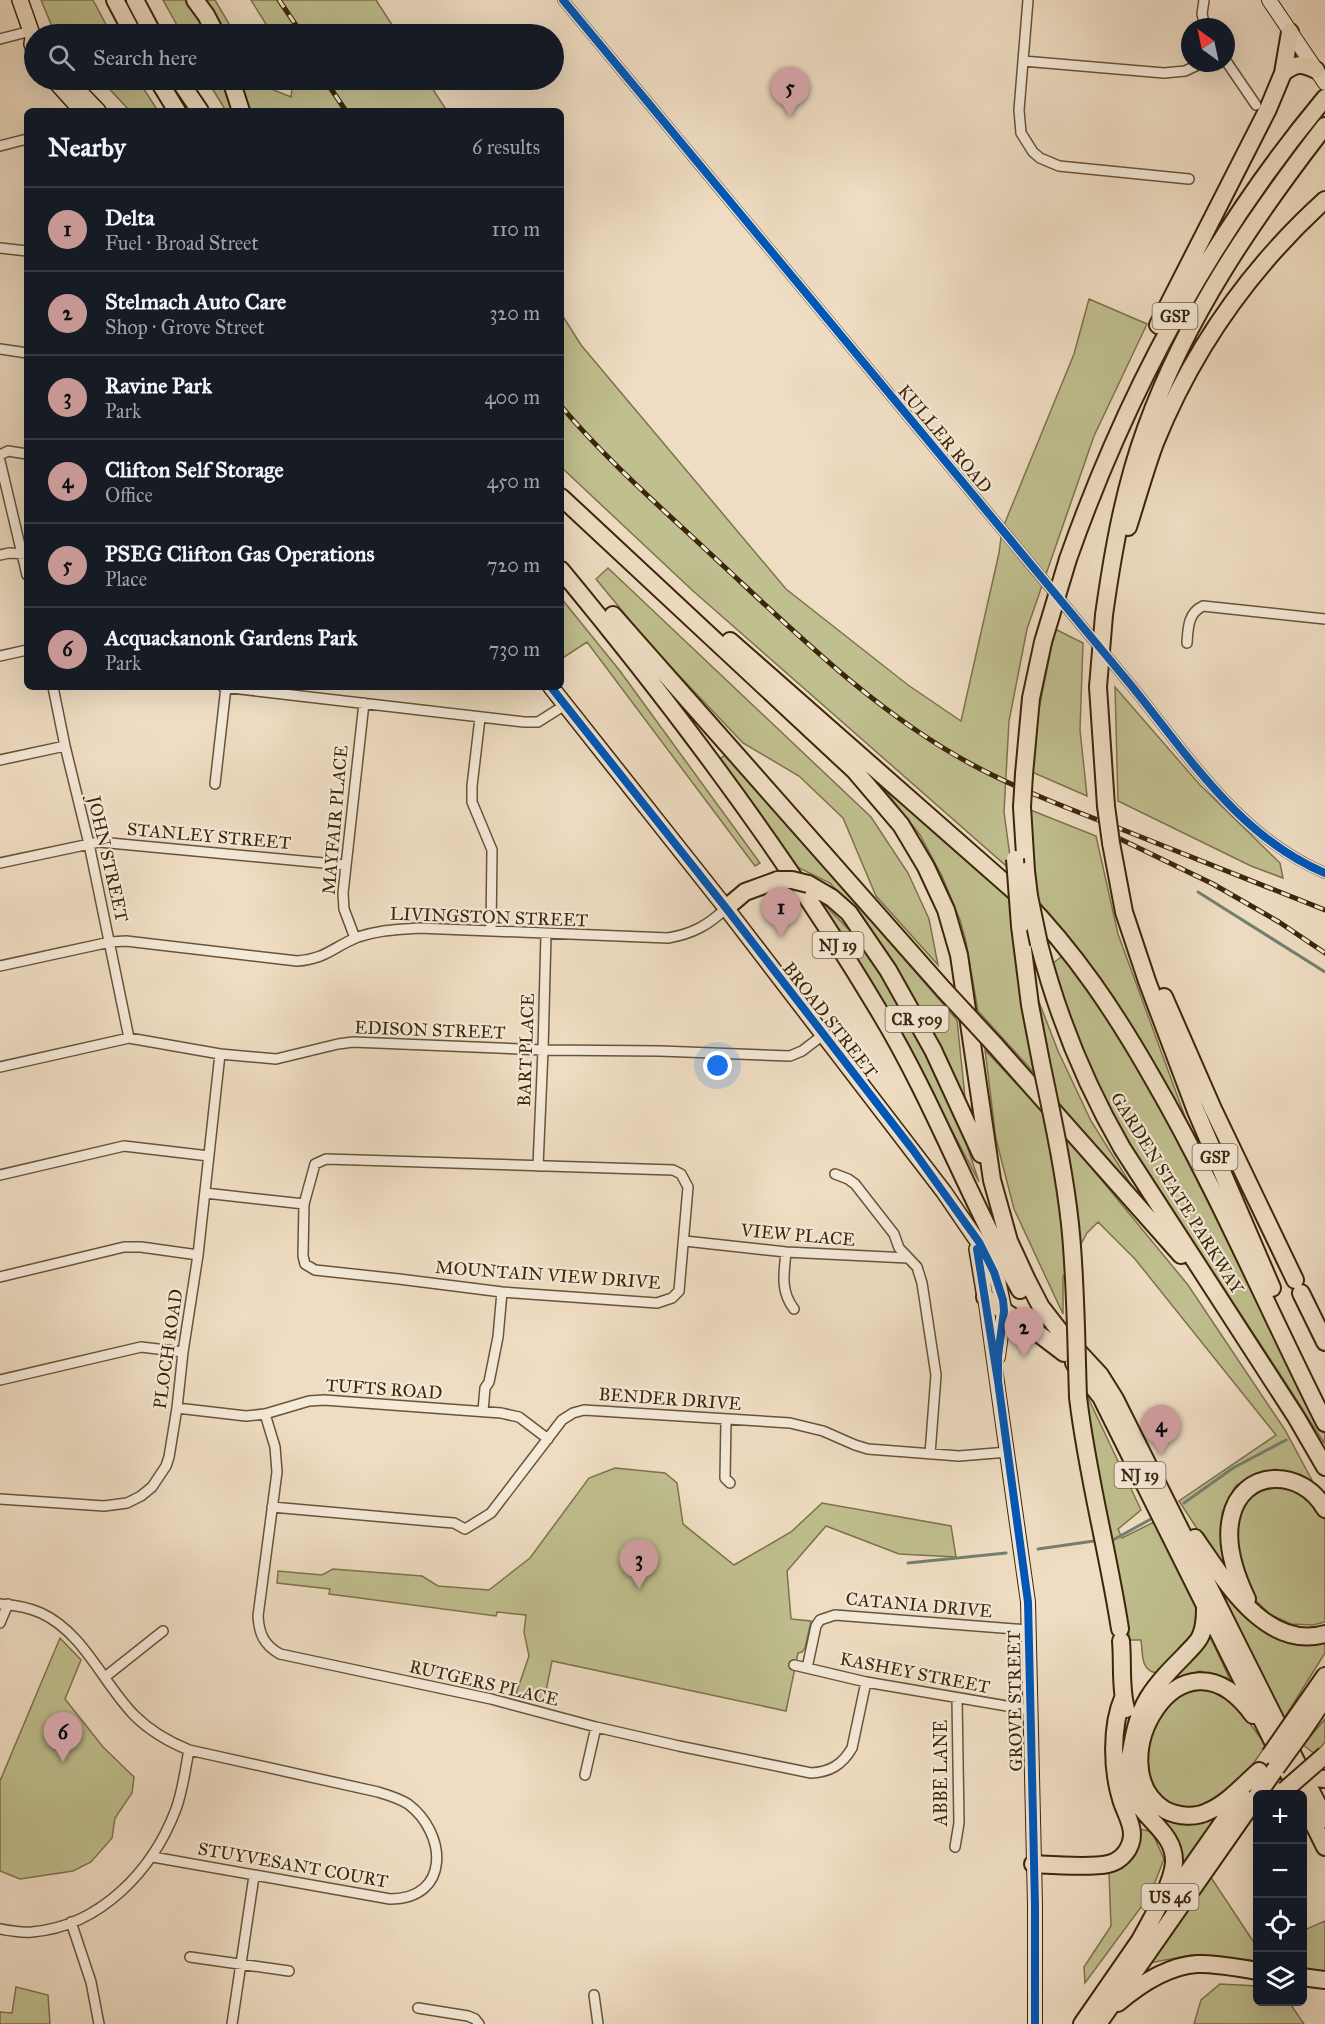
<!DOCTYPE html>
<meta charset="utf-8">
<style>
:root{--surface:#171b24;--page:#242831;--text:#f1f3f6;--muted:#9ea1a6;--line:#363941;--accent:#c59692}
body{margin:0;font-family:"IM FELL Great Primer",serif;background:var(--page);color:var(--text)}
.controls{position:absolute;right:18px;bottom:18px;display:grid;overflow:hidden;border-radius:9px;box-shadow:0 6px 24px #0002}
.controls button{width:54px;height:54px;display:grid;place-items:center;padding:0;border:0;border-bottom:2px solid var(--line);background:var(--surface);color:var(--text);font:30px sans-serif}
.compass{position:absolute;left:1181px;top:18px;width:54px;height:54px;border-radius:50%;background:var(--surface);box-shadow:0 6px 24px #0002;rotate:327deg}
.you{position:absolute;left:718px;top:1066px;width:21px;height:21px;margin:-15px;border:4px solid #fff;border-radius:50%;background:#1a73e8;box-shadow:0 0 0 9px #1a73e833}
.badge{display:grid;place-items:center;width:39px;height:39px;border-radius:50%;background:var(--accent);color:#111;font-size:20px;font-weight:700}
.pin{position:absolute;translate:-50% -50px;filter:drop-shadow(0 2px 3px #0008)}
.pin::after{content:'';position:absolute;top:32px;width:21px;height:18px;background:inherit;clip-path:polygon(0 0,100% 0,50% 100%)}
.list{margin:0;padding:0;list-style:none}
h2{display:flex;justify-content:space-between;align-items:center;height:78px;margin:0;padding:0 24px;font-size:26px}
h2 small{font-size:20px;font-weight:400;color:var(--muted)}
.list li{display:grid;grid-template-columns:39px 1fr auto;gap:18px;align-items:center;box-sizing:border-box;height:84px;padding:0 24px;border-top:2px solid var(--line)}
.list b{display:block;font-size:22px;white-space:nowrap}
.list p{margin:0;font-size:20px;white-space:nowrap;color:var(--muted)}
.list em{font-size:20px;font-style:normal;color:var(--muted)}
.icon{flex:none;width:33px;height:33px;fill:none;stroke:currentColor;stroke-width:2;stroke-linecap:round;stroke-linejoin:round}
.map{position:relative;flex:none;width:1325px;height:2024px;overflow:hidden}
.search{position:absolute;background:var(--surface);box-shadow:0 6px 24px #0002;left:24px;top:24px;width:540px;height:66px;display:flex;align-items:center;gap:15px;box-sizing:border-box;padding:0 21px;border-radius:33px;color:var(--muted);font-size:22px}
.panel{position:absolute;background:var(--surface);box-shadow:0 6px 24px #0002;left:24px;top:108px;width:540px;height:582px;border-radius:9px}
.map>svg:first-child{display:block}
.green{fill:#c0bf8f;stroke:#7e724c;stroke-width:1.5}
.lines{fill:none;stroke-linecap:round;stroke-linejoin:round}
.stream{stroke:#74806f;stroke-width:3}
.street-casing{stroke:#685438;stroke-width:12}
.secondary-casing{stroke:#3b2609;stroke-width:16}
.primary-casing{stroke:#3b2609;stroke-width:18}
.highway-casing{stroke:#3b2609;stroke-width:20}
.street{stroke:#f5e9d8;stroke-width:9}
.secondary{stroke:#f5e9d8;stroke-width:14}
.primary{stroke:#efddc3;stroke-width:15}
.highway{stroke:#efddc3;stroke-width:16}
.rail-casing{stroke:#3b2609;stroke-width:5}
.rail{stroke:#f5e9d8;stroke-width:3;stroke-dasharray:9;stroke-linecap:butt}
.highway-bridge-casing{stroke:#3b2609;stroke-width:20;stroke-linecap:butt}
.highway-bridge{stroke:#efddc3;stroke-width:16}
.cycleway-casing{stroke:#f5e9d8;stroke-width:11}
.cycleway{stroke:#0057b8;stroke-width:8}
.labels{text-anchor:middle;stroke-width:4.5;stroke-linejoin:round;paint-order:stroke}
.shield{fill:#f5e9d8;stroke:#736047;stroke-width:1.5}
.shield-label{font-size:16px;font-weight:bold;fill:#3b2609}
.street-label{font-size:18px;fill:#3b2609;stroke:#f5e9d8}
</style>
<div class="map">
<svg width="1325" height="2024" viewBox="0 0 1325 2024">
<rect width="100%" height="100%" fill="#efddc3"/>
<filter id="stains"><feTurbulence type="fractalNoise" baseFrequency=".00333" numOctaves="4"/><feColorMatrix values="0 0 0 0 .2 0 0 0 0 .09 0 0 0 0 .02 0 0 0 .5 -.17"/></filter>
<radialGradient id="worn" r=".72"><stop offset=".6" stop-color="#630" stop-opacity="0"/><stop offset="1" stop-color="#630" stop-opacity=".3"/></radialGradient>
<!-- green -->
<path class="green" d="M41,0h52l18,34h-51l-9,-10z
M163,0h52l20,34h-53z
M251,0h125l22,34h-126z
M101,80h37l20,31h-28z
M207,80h55l4,7 25,10 2,-17h134l20,31h-221z
M1089,299l58,25 -53,112 -67,193 -18,92 -5,91 8,59 -320,-281 -131,-123v-154l20,32 205,244 122,96 53,36 38,-168 3,-23 72,-176z
M608,568l263,249 37,56 21,46 9,46 -62,-69 -33,-78 -44,-42 -56,-33 -91,-96 -56,-68z
M561,598l59,73 140,192 -5,3 -168,-224 -26,17z
M1055,629l28,14 -3,87 7,66 -55,-24 5,-53z
M1115,687l85,98 80,78 3,15 -32,-12 -133,-65z
M726,754l231,266 9,87 -112,-197 -24,-27 -35,-17 -76,-106z
M877,780l133,113 27,183 -59,-65 -12,-69 -6,-22 -18,-44 -22,-41z
M1028,809l68,27 22,98 69,188 -92,-146 -56,-70z
M812,892l51,52 53,85 38,77 25,76 -51,-97z
M1065,954l49,73 51,90 160,317 -1,9 -44,-69 -151,-230 -32,-58 -30,-75 -15,-47z
M1036,994l22,57 33,70 44,70 -1,1 -80,-93z
M985,1050l82,88 121,147 97,145 29,54 -39,-15 -39,16 -14,28 6,63 -49,-75 97,-66 -141,-176 -37,-37 -11,11 -24,44v37l-49,-105 -18,-70z
M1083,1387l58,123 -23,19 4,9 32,-16 42,78 4,28 -43,45c-17,-2 -14,-20 -16,-33h-11z
M615,1468l50,5 12,10 6,41 51,41 57,-33 31,-29 129,23 5,31 -57,-3 -73,-28 -39,45 4,48 20,2 -6,27 -3,4 -4,1 -12,58 -234,-50 -8,40 -28,-7 13,-38 -5,-24 2,-17 -29,-3 -1,4 -144,-19 -23,-3 1,-5 -53,-6 1,-12 44,4 11,-6 89,7 16,10 51,4 41,-32 59,-80z
M1279,1482l35,19 11,20v101l-12,3 -22,-1 -20,-9 -19,-18 -19,-65 6,-25 16,-17z
M1199,1552c32,44 61,104 126,91v10l-42,67z
M1209,1634l22,48 -31,-11 -37,12z
M60,1638l21,22 -16,39 38,48 31,30 -2,16 -17,25 -3,20 -21,24 -18,9 -53,8 -20,-8v-90z
M1210,1687l28,21 28,37c-13,20 -37,53 -60,62 -5,2 -12,1 -18,1 -38,1 -45,-41 -39,-71 3,-14 16,-28 23,-40z
M1325,1719v23l-10,12 -12,-9z
M1150,1804l68,11 -44,66 2,-6 -25,-62z
M1136,1828l16,4 12,27 -14,36 -65,88 -1,-16 27,-41 -2,-54 14,-8 14,-15z
M1210,1876l47,71v17l-8,-4 -58,-5 -41,8z
M1325,1921v53l-22,-4 -1,-39z
M1220,1984l37,2 1,16h31l15,22h-110l7,-24z
M16,1987l32,8 2,29h-50v-12l12,1z"/>
<g class="lines">
<!-- stream -->
<path class="stream" d="M1198,892l127,80
M1184,1503l49,-35 53,-28
M1113,1540l38,-21
M1038,1549l56,-8
M908,1563l98,-10"/>
<!-- street casing -->
<g class="street-casing">
<path id="street" d="M563,0l567,684c57,70 109,153 195,189
M1028,0l-9,110 2,23 12,19 7,6 19,8 130,13
M1204,0l-2,14 3,13
M0,39l31,-8
M1023,61l141,12 21,-2 17,-8
M1226,61l30,44
M0,146l27,-7
M0,248l27,3
M0,349l27,4
M0,455l8,-4 19,3
M0,461l27,114
M0,555l9,-2 18,1
M1187,643c1,-15 1,-30 16,-37l122,13
M0,656l27,-6
M53,687l12,59 24,98 40,194
M223,687l301,35h14l27,-17
M480,718l-8,68v16l20,48 -1,80
M0,760l65,-14
M215,784l11,-97
M0,863l99,-21 246,23
M355,938l-11,-29 -1,-16 21,-190
M0,966l110,-24 16,-1 171,20c29,-2 36,-14 61,-24 20,-7 39,-7 60,-9l250,10c24,-4 41,-13 58,-30
M0,1067l129,-29 91,16 56,5 62,-15 15,-2 190,8 117,1 130,5 12,-5 21,-16
M326,1159l347,11 8,4 7,13 -9,104 -7,7 -15,5 -155,-11 -103,-13 -84,-9 -10,-6 -2,-8 1,-52 11,-40z
M538,1166l5,-116 3,-116
M835,1174l13,5 7,5 39,50 5,14 18,19 5,16 14,92 -6,79
M0,1175l124,-29 85,10
M205,1193l99,11
M685,1241l101,11 122,6
M786,1252c-2,21 -6,39 8,57
M0,1277l124,-30h17l57,8
M0,1380l141,-33 42,5
M177,1408l69,8 19,-2 44,-13 15,-1 177,13 18,4 29,22
M483,1411l2,-23 4,-6 9,-45 4,-45
M265,1414l10,33 2,25 -19,144c1,18 6,29 22,38l211,45 105,28 83,19 132,27c19,-1 31,-8 41,-25l14,-66
M726,1420l-1,58 5,5
M0,1499l104,7 23,-3 14,-7 11,-9 14,-21 3,-9 8,-49 6,-56 15,-97 22,-201
M272,1507l169,15 13,1 11,6 26,-16 71,-93 11,-7 11,-3 206,13 33,8 32,14 13,4 91,7 49,-4
M0,1604c14,1 28,3 41,9 43,20 61,69 93,102 15,15 35,27 55,35l189,42c10,3 21,6 30,12 39,29 43,95 -18,95l-237,-42
M0,1623l8,-19
M794,1665l72,17 164,28
M807,1668l9,-42 4,-6 15,-5 194,15
M105,1677l58,-46
M585,1775l11,-48
M955,1847l4,-24 -2,-124
M71,1922l20,60 8,42
M0,1929c10,2 22,4 32,3 69,-6 121,-62 144,-123 7,-19 9,-39 13,-59
M190,1957l99,14
M594,1995l4,29
M418,2008l50,8 7,3 4,5
M232,2024l22,-148"/>
</g>
<!-- secondary casing -->
<g class="secondary-casing">
<path id="secondary" d="M1269,0l56,83
M985,1297l43,305 7,303v119
M998,1357l6,-46"/>
</g>
<!-- primary casing -->
<g class="primary-casing">
<path id="primary" d="M20,0l13,37 -1,7 2,5
M54,80l28,31
M68,80l30,31
M551,687l175,221 218,284 41,60 13,30 6,29
M977,1249l8,48"/>
</g>
<!-- highway casing -->
<g class="highway-casing">
<path id="highway" d="M115,0l18,34
M135,0l18,34
M195,0l11,15 10,19
M1283,73c13,-10 18,-10 33,-3
M158,80l19,31
M179,80l21,31
M231,80l10,31
M1158,325l110,-216 15,-36 7,-41
M561,497l294,274 46,54 25,42 20,43 13,45 33,225 17,61 18,39 14,27 21,27 38,41 15,24 210,420
M1128,527c9,-28 17,-57 27,-84 38,-94 95,-175 170,-243
M1068,559c60,-170 142,-323 257,-461
M561,570c115,139 225,285 318,441 54,89 90,188 141,279
M613,615l331,375
M1104,615c9,-64 20,-127 42,-187 40,-111 107,-209 179,-302
M730,641l292,257c53,54 93,114 130,179 65,112 115,231 173,346
M1098,687l8,119
M1024,774l7,-76 12,-56
M1022,807l4,64
M1111,843l13,69 23,69 49,130 76,177
M808,884l24,14 17,15 39,57 45,80 48,104
M726,908l19,-16 33,-12
M1020,926l10,79 11,57
M1039,944c19,74 45,138 83,204l174,269 29,50
M1164,997l49,112 82,171
M994,1044l187,211
M1301,1293l24,49
M985,1297l8,7 42,27 29,22
M1074,1363l27,34 198,397
M1078,1397c9,78 30,154 42,232
M1195,1538c29,41 70,113 130,96
M1247,1599c-11,-23 -22,-55 -16,-81 10,-50 71,-51 94,-9
M1121,1641c2,23 -1,47 5,68
M1253,1715c-73,-101 -157,53 -88,95 14,7 31,8 44,1 19,-8 35,-27 50,-40
M1295,1719l30,-43
M1302,1732l23,-34
M1301,1769l14,9 10,1
M1258,1794l18,-26
M1302,1801l23,46
M1033,1864c19,1 58,4 75,0 14,-3 24,-16 24,-30 0,-12 -8,-24 -11,-35 -9,-29 -10,-73 2,-101
M1169,1899l73,-104
M1139,1942c11,-21 33,-56 35,-79 2,-40 -54,-49 -45,-100 4,-23 7,-45 19,-65 10,-16 23,-29 36,-42 6,-7 14,-13 17,-21 4,-9 4,-18 4,-27
M1302,1977l23,3
M1118,2003c21,-18 50,-37 79,-39 19,-1 41,4 61,7
M1082,2024l63,-91
M1098,2024l160,-229"/>
</g>
<!-- street -->
<use href="#street" class="street"/>
<!-- secondary -->
<use href="#secondary" class="secondary"/>
<!-- primary -->
<use href="#primary" class="primary"/>
<!-- highway -->
<use href="#highway" class="highway"/>
<!-- rail casing -->
<g class="rail-casing">
<path id="rail" d="M279,0l23,34
M325,80l21,31
M561,406c47,56 103,104 156,154 80,74 158,152 254,204 48,26 99,45 150,65 68,27 136,54 204,81
M1112,835l101,49 66,38 46,31"/>
</g>
<!-- rail -->
<use href="#rail" class="rail"/>
<!-- highway-bridge casing -->
<g class="highway-bridge-casing">
<path id="highway-bridge" d="M1043,642l25,-83
M1098,687l6,-72
M1106,806l5,37
M1022,807l2,-33
M1015,859l5,67
M1026,871l3,25 10,48
M778,880h14l16,4
M944,990l50,54
M1041,1062c11,53 23,107 29,162 6,57 6,115 8,173
M1270,1755l25,-36
M1276,1768l26,-36
M1285,1790l40,-35"/>
</g>
<!-- highway-bridge -->
<use href="#highway-bridge" class="highway-bridge"/>
<!-- cycleway casing -->
<g class="cycleway-casing">
<path id="cycleway" d="M563,0l567,684c57,70 109,153 195,189
M551,687l175,221 187,242 66,92 15,30 9,28 1,11 -6,45v25
M977,1249l21,132 30,221 7,303v119"/>
</g>
<!-- cycleway -->
<use href="#cycleway" class="cycleway"/>
</g>
<g class="labels">
<!-- shield labels -->
<g class="shield">
<rect x="1152.5" y="303" width="45" height="26" rx="4.5"/>
<rect x="812.5" y="932" width="51" height="26" rx="4.5"/>
<rect x="885.5" y="1006" width="63" height="26" rx="4.5"/>
<rect x="1192.5" y="1144" width="45" height="26" rx="4.5"/>
<rect x="1114.5" y="1462" width="51" height="26" rx="4.5"/>
<rect x="1141.5" y="1884" width="57" height="26" rx="4.5"/>
</g>
<g class="shield-label">
<text x="1175" y="322">GSP</text>
<text x="838" y="951">NJ 19</text>
<text x="917" y="1025">CR 509</text>
<text x="1215" y="1163">GSP</text>
<text x="1140" y="1481">NJ 19</text>
<text x="1170" y="1903">US 46</text>
</g>
<!-- street labels -->
<g class="street-label">
<text transform="translate(945 439) rotate(50)" y="6">KULLER ROAD</text>
<text transform="translate(335 820) rotate(-85)" y="6">MAYFAIR PLACE</text>
<text transform="translate(209 836) rotate(5)" y="6">STANLEY STREET</text>
<text transform="translate(108 859) rotate(77)" y="6">JOHN STREET</text>
<text transform="translate(489 917) rotate(2)" y="6">LIVINGSTON STREET</text>
<text transform="translate(830 1020) rotate(52)" y="6">BROAD STREET</text>
<text transform="translate(430 1030) rotate(2)" y="6">EDISON STREET</text>
<text transform="translate(526 1050) rotate(-88)" y="6">BART PLACE</text>
<text transform="translate(1177 1193) rotate(58)" y="6">GARDEN STATE PARKWAY</text>
<text transform="translate(798 1235) rotate(5)" y="6">VIEW PLACE</text>
<text transform="translate(548 1275) rotate(4)" y="6">MOUNTAIN VIEW DRIVE</text>
<text transform="translate(168 1349) rotate(-82)" y="6">PLOCH ROAD</text>
<text transform="translate(384 1389) rotate(4)" y="6">TUFTS ROAD</text>
<text transform="translate(670 1399) rotate(4)" y="6">BENDER DRIVE</text>
<text transform="translate(919 1605) rotate(5)" y="6">CATANIA DRIVE</text>
<text transform="translate(915 1673) rotate(11)" y="6">KASHEY STREET</text>
<text transform="translate(484 1683) rotate(13)" y="6">RUTGERS PLACE</text>
<text transform="translate(1015 1701) rotate(-91)" y="6">GROVE STREET</text>
<text transform="translate(941 1773) rotate(-90)" y="6">ABBE LANE</text>
<text transform="translate(293 1865) rotate(10)" y="6">STUYVESANT COURT</text>
</g>
</g>
<rect width="100%" height="100%" filter="url(#stains)"/>
<rect width="100%" height="100%" fill="url(#worn)"/>
</svg>
<div class="controls">
<button>+</button>
<button>−</button>
<button><svg class="icon" aria-label="locate" viewBox="0 0 24 24"><circle cx="12" cy="12" r="6"/><path d="M12 2v4M12 18v4M2 12h4M18 12h4"/></svg></button>
<button><svg class="icon" aria-label="layers" viewBox="0 0 24 24"><path d="M12 4l9 5-9 5-9-5zM3 14l9 5 9-5"/></svg></button>
</div>
<svg class="compass" viewBox="-18 -18 36 36"><path d="M0-13l5 13h-10z" fill="#e53935"/><path d="M0 13l5-13h-10z" fill="#9ea1a6"/></svg>
<div class="you"></div>
<div class="pin badge" style="left:781px;top:937px">1</div>
<div class="pin badge" style="left:1024px;top:1357px">2</div>
<div class="pin badge" style="left:639px;top:1589px">3</div>
<div class="pin badge" style="left:1161px;top:1455px">4</div>
<div class="pin badge" style="left:790px;top:117px">5</div>
<div class="pin badge" style="left:63px;top:1762px">6</div>
<div class="search"><svg class="icon" aria-label="search" viewBox="0 0 24 24"><circle cx="10" cy="10" r="6"/><path d="M15 15l6 6"/></svg>Search here</div>
<section class="panel">
<h2>Nearby<small>6 results</small></h2>
<ul class="list">
<li><span class="badge">1</span><div><b>Delta</b><p>Fuel · Broad Street</p></div><em>110 m</em></li>
<li><span class="badge">2</span><div><b>Stelmach Auto Care</b><p>Shop · Grove Street</p></div><em>320 m</em></li>
<li><span class="badge">3</span><div><b>Ravine Park</b><p>Park</p></div><em>400 m</em></li>
<li><span class="badge">4</span><div><b>Clifton Self Storage</b><p>Office</p></div><em>450 m</em></li>
<li><span class="badge">5</span><div><b>PSEG Clifton Gas Operations</b><p>Place</p></div><em>720 m</em></li>
<li><span class="badge">6</span><div><b>Acquackanonk Gardens Park</b><p>Park</p></div><em>730 m</em></li>
</ul>
</section>
</div>
